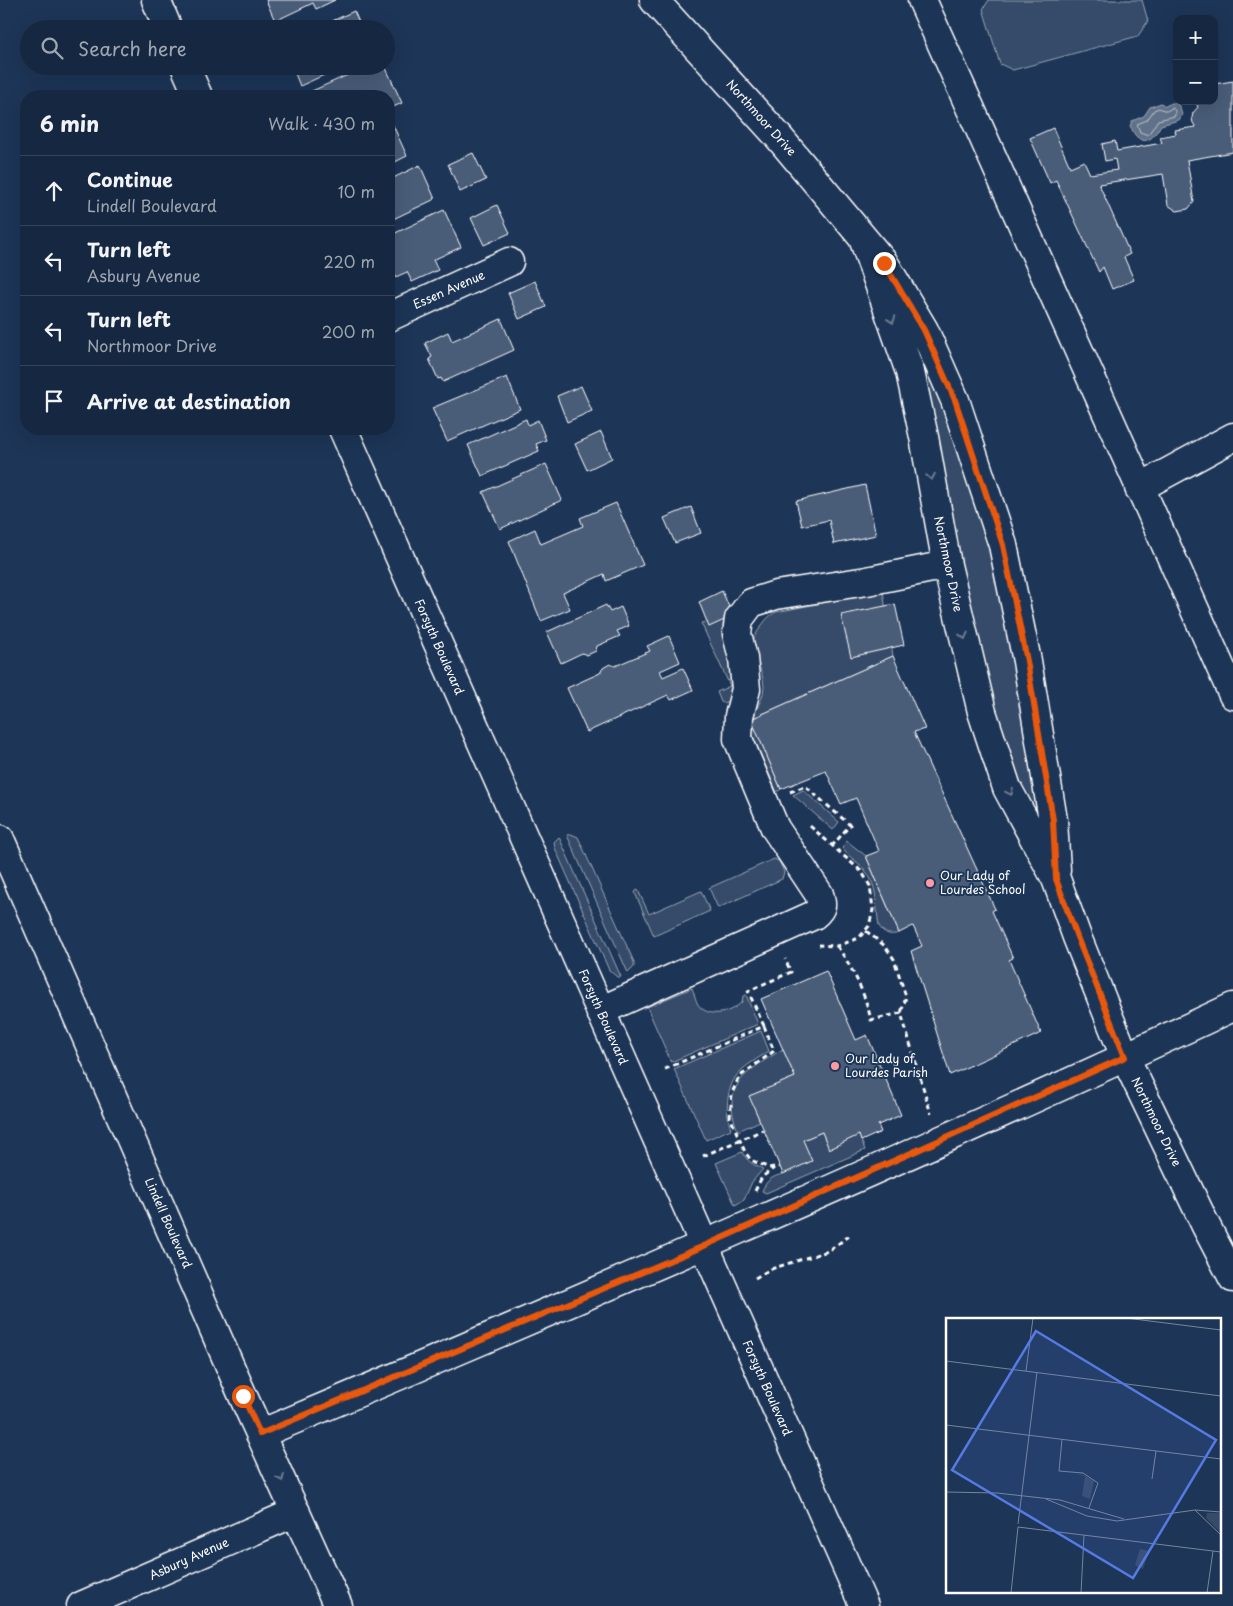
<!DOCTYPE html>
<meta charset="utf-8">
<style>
:root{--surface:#162841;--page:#23344c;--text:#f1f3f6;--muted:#9ea6b1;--line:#35445a}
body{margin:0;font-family:"Playpen Sans",sans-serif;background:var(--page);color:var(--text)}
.controls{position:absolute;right:15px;top:15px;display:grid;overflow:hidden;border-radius:10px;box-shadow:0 5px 20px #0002}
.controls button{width:45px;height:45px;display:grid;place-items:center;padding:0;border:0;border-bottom:1px solid var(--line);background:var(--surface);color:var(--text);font:25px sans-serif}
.stop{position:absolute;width:15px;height:15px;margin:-11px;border:4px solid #ea580c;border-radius:50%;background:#fff}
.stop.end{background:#ea580c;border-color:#fff;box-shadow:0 1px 5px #0008}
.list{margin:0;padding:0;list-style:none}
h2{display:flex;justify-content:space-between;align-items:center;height:65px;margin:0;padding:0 20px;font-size:21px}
h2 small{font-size:16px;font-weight:400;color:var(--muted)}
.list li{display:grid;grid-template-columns:32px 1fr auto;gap:15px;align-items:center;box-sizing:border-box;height:70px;padding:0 20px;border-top:1px solid var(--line)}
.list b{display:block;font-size:19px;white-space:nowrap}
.list p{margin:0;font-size:16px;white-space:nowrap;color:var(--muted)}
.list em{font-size:16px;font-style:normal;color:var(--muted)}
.icon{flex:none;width:28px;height:28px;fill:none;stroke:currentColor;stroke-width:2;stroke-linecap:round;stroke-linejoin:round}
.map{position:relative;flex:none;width:1233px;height:1606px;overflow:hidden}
.search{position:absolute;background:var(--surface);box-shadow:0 5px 20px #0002;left:20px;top:20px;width:375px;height:55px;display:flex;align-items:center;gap:12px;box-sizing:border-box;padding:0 18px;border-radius:28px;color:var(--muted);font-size:19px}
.panel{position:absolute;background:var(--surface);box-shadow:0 5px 20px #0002;left:20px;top:90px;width:375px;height:345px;border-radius:20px}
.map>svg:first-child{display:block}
.green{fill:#364b69;stroke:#9aa5b4}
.water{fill:#617289;stroke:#a0aab8}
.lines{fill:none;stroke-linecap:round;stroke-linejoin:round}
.shore{stroke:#c0c7d0;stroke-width:1}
.building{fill:#4a5d79;stroke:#fff}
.minor-casing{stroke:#fff;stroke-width:31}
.major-casing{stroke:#fff;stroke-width:31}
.path{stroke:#fff;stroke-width:3;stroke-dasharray:5 4;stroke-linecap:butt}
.minor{stroke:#1d3557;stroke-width:28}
.major{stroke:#1d3557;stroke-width:28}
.oneway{stroke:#6c7c92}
.route{stroke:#ea580c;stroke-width:6}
.poi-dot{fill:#ff9aa2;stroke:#1d3557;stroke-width:2}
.labels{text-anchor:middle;stroke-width:4;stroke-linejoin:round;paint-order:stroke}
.street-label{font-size:12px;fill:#fff;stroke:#1d3557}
.poi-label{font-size:12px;fill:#fff;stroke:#1d3557;text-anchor:start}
.inset-road{fill:none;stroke:#77869a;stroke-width:1}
.view{fill:#567ae2;fill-opacity:0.15;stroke:#567ae2;stroke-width:2.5}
.inset-edge{fill:none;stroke:#fff;stroke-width:2.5}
</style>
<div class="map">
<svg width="1233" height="1606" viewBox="0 0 1233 1606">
<rect width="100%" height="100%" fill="#1d3557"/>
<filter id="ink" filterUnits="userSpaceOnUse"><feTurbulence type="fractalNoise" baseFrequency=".02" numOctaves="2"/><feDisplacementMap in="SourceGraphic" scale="10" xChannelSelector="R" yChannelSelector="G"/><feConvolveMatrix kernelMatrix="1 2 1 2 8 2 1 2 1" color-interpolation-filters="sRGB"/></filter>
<g filter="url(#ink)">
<!-- green -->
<path class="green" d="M989,0h153l6,21 -10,15 -125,34 -13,-6 -17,-55z
M934,379l66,183 37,241 -2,5h-4l-4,-4 -34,-94 -16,-57 -52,-268z
M883,591l10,65 -142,63 30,70 -4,3 -28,-65c3,-14 14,-24 15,-40 0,-15 -14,-39 -10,-49 1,-3 4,-7 6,-10 5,-7 8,-12 16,-16z
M725,619l11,68 -7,13 -5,3 -3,-1 -4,-10 13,-6 -29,-63z
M803,790l36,32 -6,8 -40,-35z
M571,834l7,3 56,125v5l-6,6 -61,-138z
M559,837l62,140h-4l-8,-7 -54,-122 -1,-6z
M847,841l19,15 33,77c-9,3 -15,1 -20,-7 -4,-22 0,-42 -17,-59 -6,-7 -15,-11 -20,-19z
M774,859l5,2 5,11 -2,7 -64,29 -9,-20z
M638,890l11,24 52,-23 9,20 -56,25 -19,-43 1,-2z
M692,988c2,5 4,15 8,19 13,12 31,5 42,-5l1,-6 3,-1 12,29 -87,38 -24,-55z
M761,1031l8,20c-10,7 -24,14 -32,24 -11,14 -12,38 -6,54l-25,11 -32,-71z
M783,1049l12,28 -45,19 10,25 -22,10c-19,-47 10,-60 45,-82z
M822,1132l7,16 30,-13 6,15 -99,43 -4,-2c5,-11 9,-14 21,-17l20,-34z
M742,1152c5,9 11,13 21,17l-11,13 -8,18 -9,5 -19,-42z"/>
<!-- water -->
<path class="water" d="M1161,103l4,3 7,-3h5l3,5 2,7 -3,5 -18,5c-5,8 -13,23 -25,11 -2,-2 -4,-7 -6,-10l2,-5 12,-5 6,-9z"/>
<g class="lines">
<!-- shore -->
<path class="shore" d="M1173,108l2,3v5l-17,4 -10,15 -8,-3 -3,-8 10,-4 7,-10 5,-2 7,3z"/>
</g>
<!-- building -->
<path class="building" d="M266,0h69l-19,9 -3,-6 -38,18z
M354,11l8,18h-47z
M292,66h52l-44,20z
M368,66h17l17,37 -13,6v-13h-85l-1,-1z
M1233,81v71l-46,8 7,42 -6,7 -11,2 -9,-6 -5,-31 -64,10 31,70 -6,3 10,23 -22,9 -9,-22 -4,5 -43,-92 -6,3 -20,-45 23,-10 17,39 14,-6 6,13 27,-4 -2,-11 -10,2 -3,-17 13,-3 2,10 45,-8 -2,-6 16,-3 -1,-4 21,-3 -3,-4 -1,-5 1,-5 5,-6 -3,-6h19v-17z
M392,123l15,33 -18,9v-40z
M473,153l13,27 -26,12 -12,-28z
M420,165l15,34 -46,22v-41z
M497,205l13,28 -26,12 -13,-27z
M444,210l17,37 -28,13 5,10 -26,12 -5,-10 -18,8v-44z
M535,281l11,26 -27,12 -11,-26z
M501,319l13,31 -71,32 -2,-4 -3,1 -9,-20 3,-2 -7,-14 23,-11 4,9z
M507,377l13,32 -73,32 -15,-33z
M581,386l11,25 -25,11 -10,-26z
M526,419l2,6 10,-5 8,20 -10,4 3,7 -57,25 -14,-31z
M601,432l11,26 -25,12 -12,-26z
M546,464l16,36 -62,29 -17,-37z
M865,485l11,50 -42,9 -5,-24 -27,6 -6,-25z
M616,503l27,62 -37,16 -2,-7 -41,19 7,16 -29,12 -32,-80 26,-12 6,15 42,-18 -3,-8z
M691,507l10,26 -26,10 -11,-25z
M722,591l11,25 -24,11 -10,-25z
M895,604l9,41 -53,12 -10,-42z
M606,605l4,7 11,-5 8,19 -12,5 3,5 -23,10 -1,5 -9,4 -5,-2 -21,10 -14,-31z
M669,636l11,26 -20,9 3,6 20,-9 10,22 -22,10 -3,-5 -81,37 -20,-44 33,-15 3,-5 7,-4 5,2 35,-15 -3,-5z
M893,656l32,73 -11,3 81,177 -3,2 21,47 -4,2 32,73 -91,42 -39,-124 11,-5 -9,-20 -14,7 -33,-77 13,-5 -23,-53 -15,6 -15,-33 -45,18 -30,-70z
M826,971l30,69 11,-5 34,80 -23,10 3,7 -20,9 -2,-6 -30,14 -7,-17 -19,8 9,21 -29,13 -34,-78 46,-19 -34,-78z"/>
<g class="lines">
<!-- minor casing -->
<g class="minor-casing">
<path id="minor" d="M654,0l123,135 107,128 40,67 31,70 48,145 24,116 26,159 3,50
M922,0l311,695
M864,241l46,131 14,65 23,128 35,147 25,76 49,91 21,58 48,120 80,167 28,54
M389,317l120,-55
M1139,488l94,-51
M0,839l243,557 95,210
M600,1011l214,-96c9,-7 8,-11 5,-21l-44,-66 -37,-89 1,-23 7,-27 -3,-31 -6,-24 2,-15 12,-16 25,-8 91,-14 80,-16
M260,1434c327,-137 652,-277 973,-427
M81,1606l215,-94"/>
</g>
<!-- major casing -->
<g class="major-casing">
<path id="major" d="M156,0l12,29
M185,66l13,30
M343,429l521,1177"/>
</g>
<!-- path -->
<path class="path" d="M790,792l15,-6 45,39 -18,21
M810,826l52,46 8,14 2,15 1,9 -4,16 -10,12 -22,8 -18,-1
M866,931l19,15 9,13 12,38 -5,16
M837,946c16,23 28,47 34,74l30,-7 30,101
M764,1026l10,25 -35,26 -7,16 -2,24 15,35 6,8 18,8 11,-2
M665,1069l99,-43 -16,-35 43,-19 -6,-13
M703,1156l60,-26
M755,1191l7,-14 12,-9
M755,1278l16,-9 57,-18 24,-17"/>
<!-- minor -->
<use href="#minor" class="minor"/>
<!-- major -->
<use href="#major" class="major"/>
</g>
<!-- one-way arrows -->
<defs><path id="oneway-chevron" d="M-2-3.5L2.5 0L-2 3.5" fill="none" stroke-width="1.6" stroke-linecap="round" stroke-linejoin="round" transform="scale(1.25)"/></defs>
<g class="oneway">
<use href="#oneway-chevron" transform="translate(892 320) rotate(70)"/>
<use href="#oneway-chevron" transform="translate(931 477) rotate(80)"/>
<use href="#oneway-chevron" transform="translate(964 636) rotate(77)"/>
<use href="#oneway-chevron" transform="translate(1010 792) rotate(64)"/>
<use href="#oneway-chevron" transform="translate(281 1478) rotate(66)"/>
</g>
</g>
<g class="lines" filter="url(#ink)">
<!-- route -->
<path class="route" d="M243,1396l17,38 444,-188 421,-189 -48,-120 -21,-58 -3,-59 -26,-159 -24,-116 -48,-145 -31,-70 -40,-67"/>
</g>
<!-- markers -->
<g class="poi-dot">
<circle cx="930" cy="883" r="5"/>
<circle cx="835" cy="1066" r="5"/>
</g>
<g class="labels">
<!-- street labels -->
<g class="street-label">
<text transform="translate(761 118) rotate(48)" y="4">Northmoor Drive</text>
<text transform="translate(449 290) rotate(-24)" y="4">Essen Avenue</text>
<text transform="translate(948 564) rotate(78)" y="4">Northmoor Drive</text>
<text transform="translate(439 647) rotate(66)" y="4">Forsyth Boulevard</text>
<text transform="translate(603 1017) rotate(66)" y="4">Forsyth Boulevard</text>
<text transform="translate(1156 1122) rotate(64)" y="4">Northmoor Drive</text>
<text transform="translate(168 1223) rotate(66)" y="4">Lindell Boulevard</text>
<text transform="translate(767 1388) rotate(66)" y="4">Forsyth Boulevard</text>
<text transform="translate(189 1559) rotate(-24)" y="4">Asbury Avenue</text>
</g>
<!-- poi labels -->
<g class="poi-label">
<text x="940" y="880">Our Lady of<tspan x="940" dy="14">Lourdes School</tspan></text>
<text x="845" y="1063">Our Lady of<tspan x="845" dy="14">Lourdes Parish</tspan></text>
</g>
</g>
<!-- overview -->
<g transform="translate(946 1318)">
<rect width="275" height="275" fill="#1d3557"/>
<path d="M129,156l9,1 10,6 -4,18 -8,-3 3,-20zM261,195h14v20l-15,-15zM194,231l9,2 -6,18 -8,-4z" fill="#364b69"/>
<path class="inset-road" d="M180,0l95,12M0,43l275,35M80,53l7,-53M0,107l275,34M116,121l-3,32 24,2 15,10 -9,25M206,161l4,-28M0,174l51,1 63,7 64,19M100,181l41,17 30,5 78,-11 26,25M249,192l26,2M72,206l19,-152M65,275l7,-66 203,25M135,275l3,-58M261,275l6,-42"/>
<path class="view" d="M90,13l180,109 -83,138 -181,-108z"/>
<rect width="275" height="275" class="inset-edge"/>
</g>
</svg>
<div class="controls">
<button>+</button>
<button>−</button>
</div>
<div class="stop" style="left:243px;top:1396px"></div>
<div class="stop end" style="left:884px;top:263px"></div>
<div class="search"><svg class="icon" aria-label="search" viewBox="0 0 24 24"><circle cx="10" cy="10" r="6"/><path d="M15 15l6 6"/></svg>Search here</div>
<section class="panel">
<h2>6 min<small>Walk · 430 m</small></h2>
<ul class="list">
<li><svg class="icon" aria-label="ahead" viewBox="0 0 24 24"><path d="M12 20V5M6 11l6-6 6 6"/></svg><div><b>Continue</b><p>Lindell Boulevard</p></div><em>10 m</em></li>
<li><svg class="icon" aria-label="left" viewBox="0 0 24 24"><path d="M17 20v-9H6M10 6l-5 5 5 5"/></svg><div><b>Turn left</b><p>Asbury Avenue</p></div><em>220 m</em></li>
<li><svg class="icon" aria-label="left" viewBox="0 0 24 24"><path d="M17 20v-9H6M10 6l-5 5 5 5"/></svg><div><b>Turn left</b><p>Northmoor Drive</p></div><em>200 m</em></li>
<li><svg class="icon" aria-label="arrive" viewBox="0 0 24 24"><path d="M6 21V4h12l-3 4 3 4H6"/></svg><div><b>Arrive at destination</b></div></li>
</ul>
</section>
</div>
